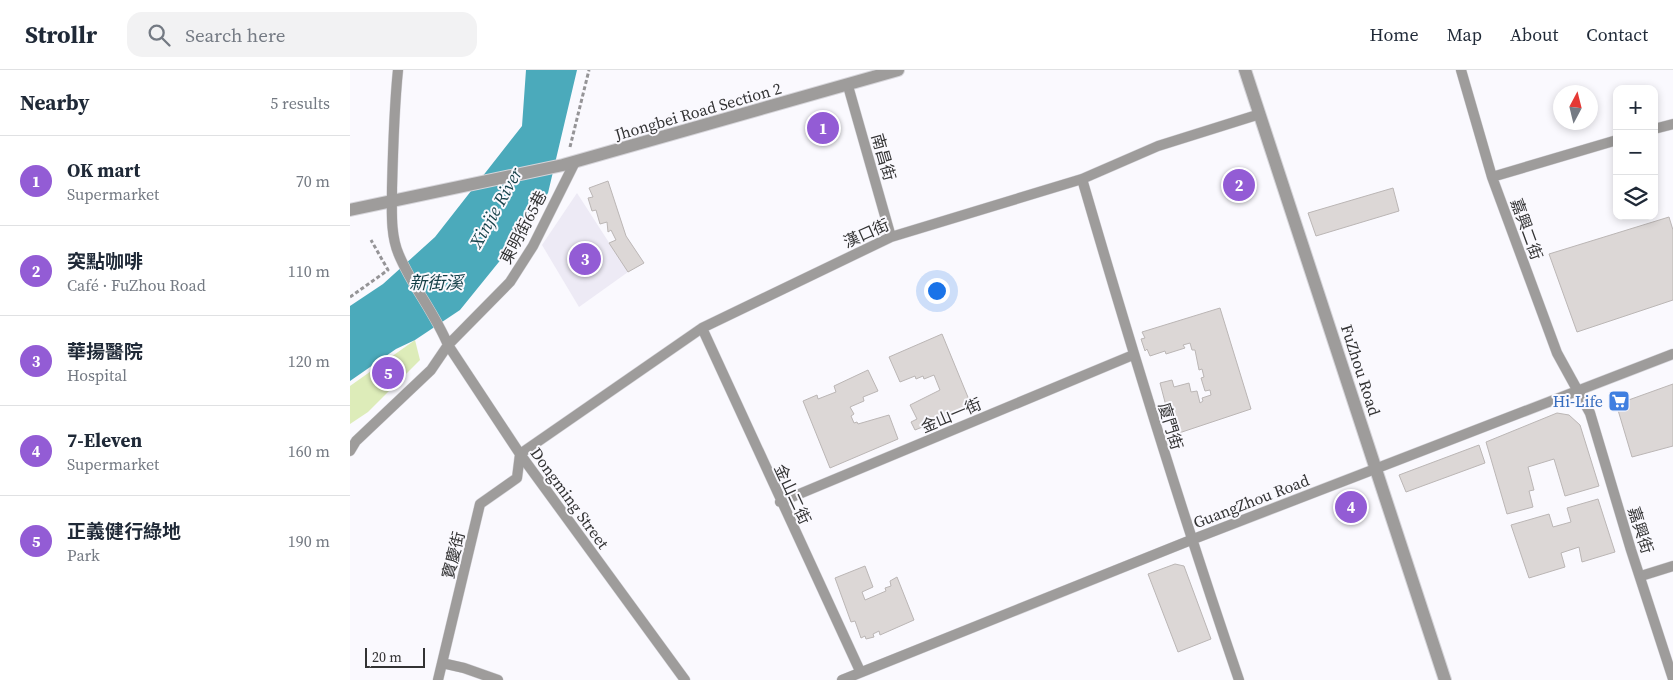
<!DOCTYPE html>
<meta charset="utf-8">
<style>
:root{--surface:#fff;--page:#f2f2f3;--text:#1f2937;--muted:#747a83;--line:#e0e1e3;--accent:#935cd5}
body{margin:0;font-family:"Source Serif 4","Noto Sans TC",serif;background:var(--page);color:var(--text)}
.controls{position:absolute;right:15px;top:15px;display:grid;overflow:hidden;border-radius:10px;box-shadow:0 2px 8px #0003}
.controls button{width:45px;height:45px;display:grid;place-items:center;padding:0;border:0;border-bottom:1px solid var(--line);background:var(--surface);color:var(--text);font:25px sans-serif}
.compass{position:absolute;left:1203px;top:15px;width:45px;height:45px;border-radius:50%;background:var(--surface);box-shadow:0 2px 8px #0003;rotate:7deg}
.scale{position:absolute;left:15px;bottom:12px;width:60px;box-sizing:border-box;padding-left:5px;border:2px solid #333334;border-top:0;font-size:14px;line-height:18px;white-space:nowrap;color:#333334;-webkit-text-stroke:4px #faf9fe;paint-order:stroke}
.you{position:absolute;left:586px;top:220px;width:18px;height:18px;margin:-12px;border:4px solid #fff;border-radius:50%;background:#1a73e8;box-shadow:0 0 0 8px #1a73e833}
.badge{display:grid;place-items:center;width:32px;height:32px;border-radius:50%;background:var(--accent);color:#fff;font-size:16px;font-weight:700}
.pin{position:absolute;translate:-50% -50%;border:2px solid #fff;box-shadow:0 1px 5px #0006}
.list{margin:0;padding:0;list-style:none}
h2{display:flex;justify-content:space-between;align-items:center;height:65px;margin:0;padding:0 20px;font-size:21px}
h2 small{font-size:16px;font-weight:400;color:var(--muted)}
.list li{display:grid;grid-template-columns:32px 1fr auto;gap:15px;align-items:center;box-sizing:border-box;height:90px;padding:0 20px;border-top:1px solid var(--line)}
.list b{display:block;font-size:19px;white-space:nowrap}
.list p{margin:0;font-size:16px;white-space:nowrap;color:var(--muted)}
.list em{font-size:16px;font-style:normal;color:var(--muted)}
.icon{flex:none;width:28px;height:28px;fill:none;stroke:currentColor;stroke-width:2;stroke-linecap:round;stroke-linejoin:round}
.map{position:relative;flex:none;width:1323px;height:610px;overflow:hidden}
header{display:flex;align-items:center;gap:30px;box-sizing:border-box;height:70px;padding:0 25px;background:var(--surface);border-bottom:1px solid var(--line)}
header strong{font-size:24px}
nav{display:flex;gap:28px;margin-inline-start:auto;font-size:18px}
.search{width:350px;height:45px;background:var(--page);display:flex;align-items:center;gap:12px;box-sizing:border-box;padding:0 18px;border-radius:15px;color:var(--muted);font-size:19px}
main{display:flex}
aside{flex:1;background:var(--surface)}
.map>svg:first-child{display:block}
.built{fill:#edeaf5}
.green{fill:#ddecb9}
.water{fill:#4baabb}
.building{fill:#dcd7d6;stroke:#bbb6b5}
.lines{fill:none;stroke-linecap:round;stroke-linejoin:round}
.service-casing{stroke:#d6d5da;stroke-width:11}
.minor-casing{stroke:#d6d5da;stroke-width:14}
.path{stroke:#959497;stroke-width:3;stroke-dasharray:4 2.5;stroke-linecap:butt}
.service{stroke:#9e9c9b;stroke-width:10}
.minor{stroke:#9e9c9b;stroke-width:12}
.labels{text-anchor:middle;stroke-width:4;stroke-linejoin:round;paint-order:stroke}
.street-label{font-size:16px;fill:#333334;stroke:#faf9fe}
.shop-label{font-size:16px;fill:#366cbe;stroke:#faf9fe;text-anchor:end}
.water-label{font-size:18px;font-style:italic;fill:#143f47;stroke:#faf9fe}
</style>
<header>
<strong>Strollr</strong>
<div class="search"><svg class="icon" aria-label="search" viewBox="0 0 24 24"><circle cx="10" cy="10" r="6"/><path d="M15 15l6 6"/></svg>Search here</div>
<nav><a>Home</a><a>Map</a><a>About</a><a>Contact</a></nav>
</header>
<main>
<aside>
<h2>Nearby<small>5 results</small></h2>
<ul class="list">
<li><span class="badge">1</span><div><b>OK mart</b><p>Supermarket</p></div><em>70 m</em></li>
<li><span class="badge">2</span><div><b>突點咖啡</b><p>Café · FuZhou Road</p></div><em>110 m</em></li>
<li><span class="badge">3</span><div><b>華揚醫院</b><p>Hospital</p></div><em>120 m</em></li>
<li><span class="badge">4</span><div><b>7-Eleven</b><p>Supermarket</p></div><em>160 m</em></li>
<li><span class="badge">5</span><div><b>正義健行綠地</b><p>Park</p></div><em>190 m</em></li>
</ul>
</aside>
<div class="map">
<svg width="1323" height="610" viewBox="0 0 1323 610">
<rect width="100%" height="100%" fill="#faf9fe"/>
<!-- built -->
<path class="built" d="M227,123l51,79 -49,35 -37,-62z"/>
<!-- green -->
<path class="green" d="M65,270l5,20 -52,52 -18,12v-38z"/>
<!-- water -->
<path class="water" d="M176,0h51l-29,123 -37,54 -51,63 -45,30 -19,9 -46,32v-75l33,-22 52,-47 87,-111z"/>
<!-- building -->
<path class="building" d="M258,111l18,55 18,27 -16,9 -19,-29 7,-3 -5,-10 -3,2 -1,-10 -7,2 -4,-14 -4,1 -4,-13 5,-1 -4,-9z
M1043,118l6,23 -83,25 -8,-23z
M1319,147l4,13v70l-96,32 -28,-78z
M870,238l31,101 -75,25 -3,-10 -2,1 -11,-42 12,-3 2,7 15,-4 2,9 6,-1 3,12 3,-2 -1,-3 9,-3 -1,-5 -5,1 -4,-13 3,-1 -2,-8 -3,1 -4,-20h-3l-2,-7 -7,2 2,3 -19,6 -1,-3 -15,5 -3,-7 -2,2 -4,-12 4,-1 -3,-6z
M592,264l30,73 -57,23 -4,-8 6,-3 -7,-14 30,-15 -6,-15 -10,4 -1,-3 -7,3 -1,-3 -15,6 -11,-25z
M518,300l10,21 -15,6 1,4 -14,6 4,7 -3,2 3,7 3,-1 1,2 31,-9 9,24 -68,29 -27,-67 14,-6 1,4 18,-7 -2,-6z
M1323,314v62l-41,11 -17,-57 7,-2 1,4z
M1207,343l12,2 11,10 19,61 -34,10 -11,-37 -26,8 6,23 -5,1 4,16 -26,7 -21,-72z
M1129,375l6,18 -79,29 -7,-17z
M1248,429l17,53 -33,10 -3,-15 -18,6 4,14 -36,11 -18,-53 38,-11 4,13 18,-5 -4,-14z
M825,494l9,2 27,73 -33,13 -30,-78z
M515,496l8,21 -11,5 3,8 21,-9 -1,-3 6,-2 -1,-5 7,-4 17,43 -34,15 -1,-4 -6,3 1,3 -8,2 -1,-3 -4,2 -6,-17 -4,1 -16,-44z"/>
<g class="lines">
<!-- service casing -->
<g class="service-casing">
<path id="service" d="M48,0c-4,39 -5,78 -6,118 0,21 -2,47 7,67 13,31 36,58 49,90l72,109 165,226
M1111,0l31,107 65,176 33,60 41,137 42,129
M498,16l43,151
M1304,59l19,-5
M1142,107l125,-37
M732,109c49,168 100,335 157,501
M352,258l158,343
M0,381l6,-10 75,-71 17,-25 62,-63 23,-36 42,-84
M430,432l353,-147
M1291,506l32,-10
M92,593l22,5 34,12
M88,610l42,-176 37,-26 3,-24 182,-126 189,-91 191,-58 76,-33 102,-32
M492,610l349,-140 482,-186"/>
</g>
<!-- minor casing -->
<g class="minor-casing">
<path id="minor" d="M895,0l200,610
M0,140l213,-45 335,-95"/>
</g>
<!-- path -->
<path class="path" d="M220,77l19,-77
M0,227l38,-27 -17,-30"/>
<!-- service -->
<use href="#service" class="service"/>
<!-- minor -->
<use href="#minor" class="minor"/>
</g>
<!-- icons -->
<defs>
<g id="supermarket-square" transform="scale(1.125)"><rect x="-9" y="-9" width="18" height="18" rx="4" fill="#3f7fe0" stroke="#faf9fe"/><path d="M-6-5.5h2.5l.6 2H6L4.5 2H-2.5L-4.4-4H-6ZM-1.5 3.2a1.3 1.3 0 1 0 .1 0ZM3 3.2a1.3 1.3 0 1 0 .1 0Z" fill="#fff"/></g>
</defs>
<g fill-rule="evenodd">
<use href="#supermarket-square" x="1269" y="331"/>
</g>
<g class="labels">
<!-- street labels -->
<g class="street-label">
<text transform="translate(348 41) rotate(-16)" y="6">Jhongbei Road Section 2</text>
<text transform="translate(534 87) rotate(74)" y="6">南昌街</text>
<text transform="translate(173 157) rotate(-62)" y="6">東明街65巷</text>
<text transform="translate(1177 159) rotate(70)" y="6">嘉興二街</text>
<text transform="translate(516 163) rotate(-24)" y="6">漢口街</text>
<text transform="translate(1011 300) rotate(72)" y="6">FuZhou Road</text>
<text transform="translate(601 345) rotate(-23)" y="6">金山一街</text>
<text transform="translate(821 356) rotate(73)" y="6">廈門街</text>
<text transform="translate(443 424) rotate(65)" y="6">金山二街</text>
<text transform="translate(220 428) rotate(54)" y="6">Dongming Street</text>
<text transform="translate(901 431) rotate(-21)" y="6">GuangZhou Road</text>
<text transform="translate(1291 460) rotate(72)" y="6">嘉興街</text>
<text transform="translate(103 485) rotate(-76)" y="6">寶慶街</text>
</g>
<!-- shop labels -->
<g class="shop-label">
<text x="1253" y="337">Hi-Life</text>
</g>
<!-- water labels -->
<g class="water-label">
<text transform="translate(146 138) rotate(-61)" y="6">Xinjie River</text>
<text x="86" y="219">新街溪</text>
</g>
</g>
</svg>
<div class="controls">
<button>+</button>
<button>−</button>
<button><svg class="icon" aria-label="layers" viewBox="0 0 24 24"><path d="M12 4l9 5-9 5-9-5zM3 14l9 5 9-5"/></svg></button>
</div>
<svg class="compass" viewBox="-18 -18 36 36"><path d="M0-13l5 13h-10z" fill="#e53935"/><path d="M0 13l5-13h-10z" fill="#747a83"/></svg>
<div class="scale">20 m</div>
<div class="you"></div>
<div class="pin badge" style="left:473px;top:58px">1</div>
<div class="pin badge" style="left:889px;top:115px">2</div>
<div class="pin badge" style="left:235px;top:189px">3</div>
<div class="pin badge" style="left:1001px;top:437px">4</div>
<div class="pin badge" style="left:38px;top:303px">5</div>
</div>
</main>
